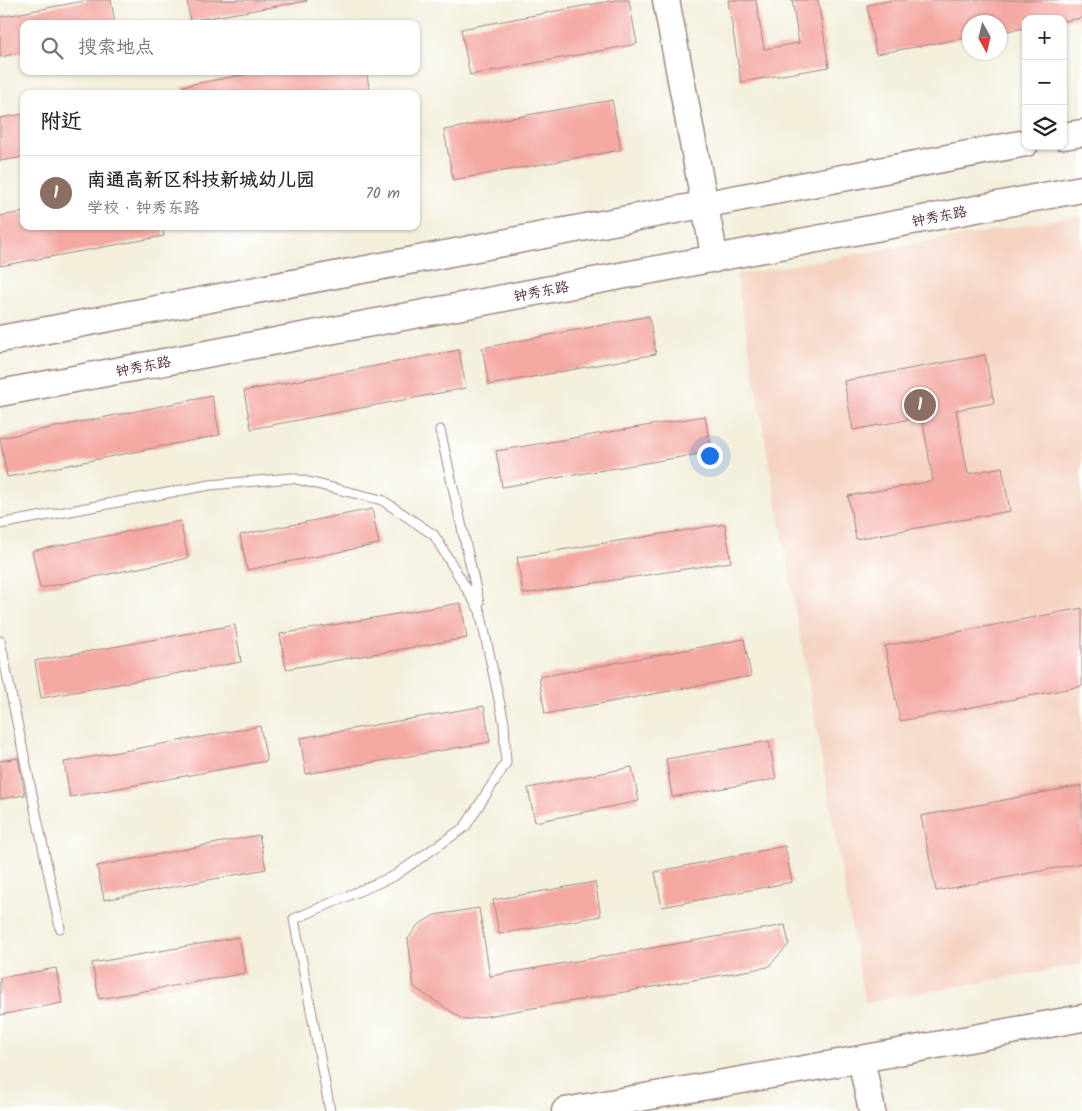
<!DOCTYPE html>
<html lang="zh">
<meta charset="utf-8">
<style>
:root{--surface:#fff;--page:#f2f2f2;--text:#222;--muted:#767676;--line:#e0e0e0;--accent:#d93025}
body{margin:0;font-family:Kalam,"LXGW WenKai TC",sans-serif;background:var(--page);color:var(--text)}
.controls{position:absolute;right:15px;top:15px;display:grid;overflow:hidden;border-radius:10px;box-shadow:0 1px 4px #0004}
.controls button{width:45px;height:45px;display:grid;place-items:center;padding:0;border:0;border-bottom:1px solid var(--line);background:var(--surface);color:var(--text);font:25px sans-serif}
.compass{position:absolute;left:962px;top:15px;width:45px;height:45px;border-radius:50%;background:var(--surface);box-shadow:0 1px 4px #0004;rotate:172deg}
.you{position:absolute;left:709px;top:455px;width:18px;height:18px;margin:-12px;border:4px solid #fff;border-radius:50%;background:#1a73e8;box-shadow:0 0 0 8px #1a73e833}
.badge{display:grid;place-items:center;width:32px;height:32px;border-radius:50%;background:var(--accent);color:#fff;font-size:16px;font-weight:700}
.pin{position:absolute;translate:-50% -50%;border:2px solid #fff;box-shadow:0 1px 5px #0006}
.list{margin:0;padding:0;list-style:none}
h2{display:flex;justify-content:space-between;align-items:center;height:65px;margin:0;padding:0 20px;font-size:21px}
h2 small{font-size:16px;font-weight:400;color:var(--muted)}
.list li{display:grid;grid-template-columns:32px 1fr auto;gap:15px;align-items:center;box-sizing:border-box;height:75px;padding:0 20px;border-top:1px solid var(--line)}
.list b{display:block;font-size:19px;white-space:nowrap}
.list p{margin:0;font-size:16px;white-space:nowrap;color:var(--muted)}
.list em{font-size:16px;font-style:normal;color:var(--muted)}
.icon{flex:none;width:28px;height:28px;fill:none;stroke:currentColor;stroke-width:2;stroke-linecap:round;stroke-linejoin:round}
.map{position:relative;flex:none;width:1082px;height:1111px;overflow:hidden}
.search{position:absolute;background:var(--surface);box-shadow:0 1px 4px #0004;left:20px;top:20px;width:400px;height:55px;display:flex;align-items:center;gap:12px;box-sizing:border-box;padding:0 18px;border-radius:10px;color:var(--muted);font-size:19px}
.panel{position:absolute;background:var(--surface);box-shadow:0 1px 4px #0004;left:20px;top:90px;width:400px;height:140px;border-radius:10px}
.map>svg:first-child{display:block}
.built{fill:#f5d3c1}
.building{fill:#f4a8a2}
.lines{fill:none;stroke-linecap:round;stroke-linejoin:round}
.lane-casing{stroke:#9e8783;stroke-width:11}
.secondary-casing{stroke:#9e8783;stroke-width:29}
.lane{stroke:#fff;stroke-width:9}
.secondary{stroke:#fff;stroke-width:26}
.labels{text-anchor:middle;stroke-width:5;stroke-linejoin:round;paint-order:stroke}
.street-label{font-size:14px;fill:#4a1f2b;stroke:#fff}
</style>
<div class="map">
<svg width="1082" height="1111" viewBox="0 0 1082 1111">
<rect width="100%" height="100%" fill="#fff"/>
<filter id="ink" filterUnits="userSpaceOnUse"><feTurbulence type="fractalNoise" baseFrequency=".02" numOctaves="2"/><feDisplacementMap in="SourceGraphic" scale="10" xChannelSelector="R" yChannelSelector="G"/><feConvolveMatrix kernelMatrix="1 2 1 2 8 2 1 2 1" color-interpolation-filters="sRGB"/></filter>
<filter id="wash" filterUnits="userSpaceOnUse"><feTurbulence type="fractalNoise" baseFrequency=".0096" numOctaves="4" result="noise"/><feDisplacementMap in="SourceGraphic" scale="20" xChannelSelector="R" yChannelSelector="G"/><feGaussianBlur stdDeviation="1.12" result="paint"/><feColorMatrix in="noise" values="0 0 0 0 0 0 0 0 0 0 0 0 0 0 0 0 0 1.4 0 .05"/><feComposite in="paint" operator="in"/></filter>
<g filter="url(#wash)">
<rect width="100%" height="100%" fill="#f3efdb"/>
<!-- built -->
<path class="built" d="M1082,215v749l-217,39 -129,-728z"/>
<g id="blocks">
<!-- building -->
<path class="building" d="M89,0h22l4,24h-91v28l-24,5v-40z
M187,0h120v1l-117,20z
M615,0h14l8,44 -167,31 -9,-46z
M728,0h28l8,49 35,-6 -7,-43h26l11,67 -88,15z
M892,0h190v18l-19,3v-2h-37v9l-26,4v-10h-30v15l-94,17 -9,-49z
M263,71h103l4,21 -11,2h-175l-1,-8z
M612,100l9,50 -168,30 -9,-50z
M24,114v43l-24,4v-43z
M24,212v14h138l2,10 -164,30v-50z
M649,316l7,38 -167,31 -7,-37z
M459,350l7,38 -215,41 -7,-38z
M985,355l9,48 -38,7 12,64 34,-7 8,44 -154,28 -8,-43 85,-15 -11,-64 -69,13 -9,-49z
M212,396l8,39 -213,42 -7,-39z
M705,416l6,36 -209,35 -6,-36z
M372,509l7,35 -132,26 -7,-35z
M180,521l8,37 -148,30 -8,-37z
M725,524l6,38 -208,32 -6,-37z
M461,603l6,35 -181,31 -6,-35z
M1082,608v78l-182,35 -15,-75z
M235,625l6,37 -200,36 -6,-37z
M744,639l7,37 -206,38 -6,-37z
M484,706l6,36 -184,32 -6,-36z
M260,726l7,35 -197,36 -6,-35z
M769,741l7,38 -104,18 -6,-38z
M18,758l7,37 -25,4v-38z
M632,767l7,34 -104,21 -7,-34z
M1082,785v78l-146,28 -15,-75z
M259,835l7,34 -162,31 -7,-34z
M785,846l7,36 -130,25 -7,-35z
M595,882l6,34 -102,18 -6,-34z
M479,908l11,68 295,-51 4,19 -21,23 -304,53 -50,-33 -6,-48 10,-14 17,-10z
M239,937l7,36 -147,26 -7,-36z
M56,968l6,35 -62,12v-37z"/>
</g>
</g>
<g filter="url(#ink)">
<use href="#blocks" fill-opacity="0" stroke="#9e8783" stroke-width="1"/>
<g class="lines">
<!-- lane casing -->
<g class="lane-casing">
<path id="lane" d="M440,430l39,173
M0,524l210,-39 82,-7 90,22 52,35 46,76 24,112 2,40 -41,64 -71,49 -100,43 36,192
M0,641l60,287"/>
</g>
<!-- secondary casing -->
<g class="secondary-casing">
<path id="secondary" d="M666,0l49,259
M1063,136l19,-3
M0,339l1026,-196
M0,393l1082,-204
M565,1111l296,-52
M872,1111l-11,-52 221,-41"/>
</g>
<!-- lane -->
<use href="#lane" class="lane"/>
<!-- secondary -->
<use href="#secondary" class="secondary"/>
</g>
</g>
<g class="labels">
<!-- street labels -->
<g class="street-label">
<text transform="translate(939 216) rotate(-11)" y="5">钟秀东路</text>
<text transform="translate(541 291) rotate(-11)" y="5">钟秀东路</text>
<text transform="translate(143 366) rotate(-11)" y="5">钟秀东路</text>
</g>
</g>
</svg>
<div class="controls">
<button>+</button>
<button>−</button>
<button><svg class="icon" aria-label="layers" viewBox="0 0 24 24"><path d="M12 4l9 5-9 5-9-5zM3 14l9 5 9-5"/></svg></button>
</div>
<svg class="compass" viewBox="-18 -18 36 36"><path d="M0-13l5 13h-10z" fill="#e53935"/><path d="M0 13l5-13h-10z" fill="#767676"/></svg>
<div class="you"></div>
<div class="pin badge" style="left:920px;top:405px;background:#8d6e63">1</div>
<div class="search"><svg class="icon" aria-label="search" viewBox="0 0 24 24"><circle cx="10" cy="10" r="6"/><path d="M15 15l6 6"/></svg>搜索地点</div>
<section class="panel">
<h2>附近<small></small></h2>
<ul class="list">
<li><span class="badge" style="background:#8d6e63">1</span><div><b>南通高新区科技新城幼儿园</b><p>学校 · 钟秀东路</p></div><em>70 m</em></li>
</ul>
</section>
</div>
